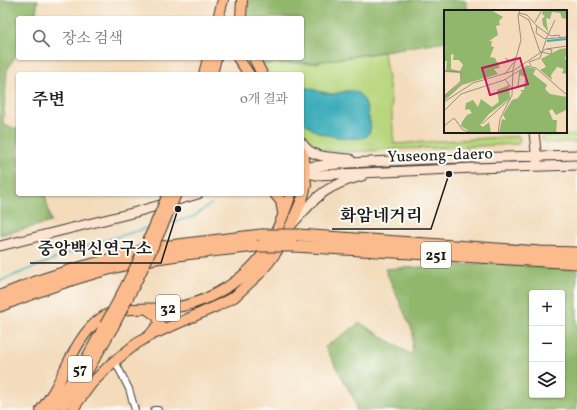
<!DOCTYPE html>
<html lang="ko">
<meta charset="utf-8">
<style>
:root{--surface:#fff;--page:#f6f6f6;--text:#202124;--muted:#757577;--line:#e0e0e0}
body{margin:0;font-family:Vollkorn,"Noto Serif KR",serif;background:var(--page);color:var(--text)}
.controls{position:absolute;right:12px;bottom:12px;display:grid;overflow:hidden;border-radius:4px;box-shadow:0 1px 3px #0004}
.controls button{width:36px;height:36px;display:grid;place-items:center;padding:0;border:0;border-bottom:1px solid var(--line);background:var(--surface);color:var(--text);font:20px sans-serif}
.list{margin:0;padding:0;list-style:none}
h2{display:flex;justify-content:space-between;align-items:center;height:52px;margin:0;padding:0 16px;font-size:17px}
h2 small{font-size:13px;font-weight:400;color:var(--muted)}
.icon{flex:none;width:22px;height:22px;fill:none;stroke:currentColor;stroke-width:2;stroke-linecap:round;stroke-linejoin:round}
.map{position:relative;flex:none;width:577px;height:410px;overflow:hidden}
.search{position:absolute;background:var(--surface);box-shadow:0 1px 3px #0004;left:16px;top:16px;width:288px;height:44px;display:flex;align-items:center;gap:10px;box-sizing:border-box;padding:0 14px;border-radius:4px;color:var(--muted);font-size:15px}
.panel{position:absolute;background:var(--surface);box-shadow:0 1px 3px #0004;left:16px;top:72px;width:288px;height:124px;border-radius:4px}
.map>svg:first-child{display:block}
.green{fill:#b7d67d;stroke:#6a794c}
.forest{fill:#91b76c;stroke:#566a44;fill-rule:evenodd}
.water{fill:#3dadb9;stroke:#2c646a}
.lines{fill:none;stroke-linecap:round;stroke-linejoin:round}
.stream{stroke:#3dadb9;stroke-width:2}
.street-casing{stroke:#3c3934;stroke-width:8}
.secondary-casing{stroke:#3c3934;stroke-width:11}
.primary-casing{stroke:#3c3934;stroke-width:12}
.highway-casing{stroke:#3c3934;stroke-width:13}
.street{stroke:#fff;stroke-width:6}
.secondary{stroke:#fde4d1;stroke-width:9}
.primary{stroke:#fbbb8c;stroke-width:10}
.highway{stroke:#fbbb8c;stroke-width:11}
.primary-bridge-casing{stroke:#3c3934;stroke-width:12;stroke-linecap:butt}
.highway-bridge-casing{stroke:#3c3934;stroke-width:13;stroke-linecap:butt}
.primary-bridge{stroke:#fbbb8c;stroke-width:10}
.highway-bridge{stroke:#fbbb8c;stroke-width:11}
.labels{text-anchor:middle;stroke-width:4;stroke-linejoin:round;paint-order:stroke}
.shield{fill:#fdfcf7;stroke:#605f5e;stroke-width:1}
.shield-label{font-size:15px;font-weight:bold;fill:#1c1c1c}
.street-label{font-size:16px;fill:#1c1c1c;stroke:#fdfcf7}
.inset-river{fill:none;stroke:#3dadb9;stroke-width:2}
.inset-road{fill:none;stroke:#9d8f7b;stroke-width:1}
.view{fill:#c2185b;fill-opacity:0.15;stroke:#c2185b;stroke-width:2}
.inset-edge{fill:none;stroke:#1c1c1c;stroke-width:2}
.leader{fill:none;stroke:#1c1c1c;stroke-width:1.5}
.callout-dot{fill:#1c1c1c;stroke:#fdfcf7;stroke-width:1.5}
.callout-label{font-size:17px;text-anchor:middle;font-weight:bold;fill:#1c1c1c;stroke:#fdfcf7;stroke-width:4;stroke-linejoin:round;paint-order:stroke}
</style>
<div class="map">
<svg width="577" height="410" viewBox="0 0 577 410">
<rect width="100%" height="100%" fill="#fdfcf7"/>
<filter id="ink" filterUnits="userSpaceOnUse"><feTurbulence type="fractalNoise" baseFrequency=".025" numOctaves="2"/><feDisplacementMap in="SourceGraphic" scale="8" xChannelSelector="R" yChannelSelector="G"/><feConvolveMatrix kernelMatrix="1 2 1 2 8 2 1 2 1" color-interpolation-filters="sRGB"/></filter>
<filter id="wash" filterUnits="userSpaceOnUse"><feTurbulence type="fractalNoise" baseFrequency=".012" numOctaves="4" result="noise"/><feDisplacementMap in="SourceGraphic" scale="16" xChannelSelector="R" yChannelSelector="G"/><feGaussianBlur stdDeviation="0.9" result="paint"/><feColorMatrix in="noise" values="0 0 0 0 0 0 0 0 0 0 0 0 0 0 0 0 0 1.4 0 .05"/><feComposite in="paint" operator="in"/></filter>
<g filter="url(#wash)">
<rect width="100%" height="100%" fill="#f3dbbb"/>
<!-- green -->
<path class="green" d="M384,52l7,49 3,43 125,-8 1,6 -2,2c-40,2 -79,4 -119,5 -21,1 -70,7 -87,-4 -8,-5 -10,-17 -10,-25 15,17 34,16 55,19l13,-16 -5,-22 -19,-10 -13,3 -31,-6v-14h-33l-6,-10 49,-1z
M577,135v7l-30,1 -5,-4v-3z"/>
<!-- forest -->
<path class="forest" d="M0,0h38l-3,18h-17v34l-11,18 -4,55 15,4v65h27l6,28 -51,13z
M248,0h217l3,11h-23v30l-133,22 -49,1 -4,-6h43v-40h-55z
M491,263l86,7v140h-221v-7l-31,-56 35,-24 52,32 1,-23 -28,-63zM532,293h30v102h-30z"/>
<!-- water -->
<path class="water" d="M303,87c10,1 19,7 30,7 5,0 10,-3 15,-3 16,-1 19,15 21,28 2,6 3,12 -2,17 -6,6 -40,0 -48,-3 -6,-3 -13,-8 -17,-13z"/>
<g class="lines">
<!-- stream -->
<path class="stream" d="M168,223l25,-6 18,-13
M0,281l84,-34 66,-20"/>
</g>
</g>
<g filter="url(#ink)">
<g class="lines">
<!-- street casing -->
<g class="street-casing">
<path id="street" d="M115,361l14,28 6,21
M154,410h4"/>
</g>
<!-- secondary casing -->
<g class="secondary-casing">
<path id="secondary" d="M534,132l3,29
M302,143c9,16 32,14 48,16
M577,155l-145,4 -83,4 -33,3 -6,1 -6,5 12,3 159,-7 102,-3
M294,222c24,-27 31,-36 68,-46
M0,246l136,-34 62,-18"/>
</g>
<!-- primary casing -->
<g class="primary-casing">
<path id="primary" d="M218,18l5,-18
M241,18l1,-18
M238,58l11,16
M254,58l8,16
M204,74l4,-16
M212,74l4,-16
M275,194l6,7 2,12
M147,309l11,8 1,7 -10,12
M63,405l19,-25 31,-53
M41,410c5,-7 11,-15 15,-23 12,-22 23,-53 44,-68 18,-14 46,-9 68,-11 18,-1 33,-6 49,-15 43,-23 59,-54 74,-99
M51,410l33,-47 21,-38
M72,410l19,-26 21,-21 24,-19 13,-8 68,-30 17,-9 25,-23 10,-12 13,-18 9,-19 12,-28 3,-12 -2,-28 -2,-5"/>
</g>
<!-- highway casing -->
<g class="highway-casing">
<path id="highway" d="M299,235l241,17 37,1
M294,246l283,17
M0,296l38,-15 37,-12 78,-21 108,-13
M0,306c49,-20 99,-37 151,-47 35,-6 71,-9 106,-13"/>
</g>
<!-- street -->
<use href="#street" class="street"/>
<!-- secondary -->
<use href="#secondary" class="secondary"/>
<!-- primary -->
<use href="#primary" class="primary"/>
<!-- highway -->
<use href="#highway" class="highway"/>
<!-- primary-bridge casing -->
<g class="primary-bridge-casing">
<path id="primary-bridge" d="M105,325c24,-43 45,-86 63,-131
M113,327c23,-44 44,-86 63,-133"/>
</g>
<!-- highway-bridge casing -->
<g class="highway-bridge-casing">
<path id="highway-bridge" d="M261,235h38
M257,246h37"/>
</g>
<!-- primary-bridge -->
<use href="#primary-bridge" class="primary-bridge"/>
<!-- highway-bridge -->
<use href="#highway-bridge" class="highway-bridge"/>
</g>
</g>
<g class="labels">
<!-- shield labels -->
<g class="shield">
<rect x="421" y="242" width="30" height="26" rx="3"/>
<rect x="156" y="295" width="24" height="26" rx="3"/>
<rect x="68" y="356" width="24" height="26" rx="3"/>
</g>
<g class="shield-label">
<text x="436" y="260">251</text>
<text x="168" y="313">32</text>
<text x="80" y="374">57</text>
</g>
<!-- street labels -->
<g class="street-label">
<text transform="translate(440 154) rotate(-2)" y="6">Yuseong-daero</text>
</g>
</g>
<!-- overview -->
<g transform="translate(444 10)">
<rect width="123" height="123" fill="#f3dbbb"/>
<path d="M0,0h47l12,7 -4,4 1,4 -4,1 2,9 -9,6h3l-1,5 3,1 -4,10 5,1 5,10 -6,1 4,5 -36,11 -18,16v-5l17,-14 -1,-9 -16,-1 2,-1 1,-10h-3v-11l4,-4 -4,3zM7,44l3,1 -1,5h6l4,5 -3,6 -9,-2zM99,0h24v9l-5,-1 -2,-5 -8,-1 -2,7 -4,-1 2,14 -5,-7 -1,-6 3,-3 -3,-2zM123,38l-2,12h2v14l-5,-1 2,-4 -7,-2 -6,8 1,5 -12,-10 6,-3 -5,-8 19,-10zM83,57l9,2 -3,5 14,11 -2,4 5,5 17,3 -1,13 -10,5 -4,-6 -3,2 4,9h4l-1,13h-57l3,-14 4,1 -3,-5 9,-15 6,-2 4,-6 -2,-2h4l1,-13 -5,-2v-4zM65,75l1,13 -21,16 -9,11 3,2 6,-5 2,11h-24l2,-2 -8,-5 1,-4 5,-7 5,-2 -3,-4 -4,1 1,-7 7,-3 5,7 3,-8 11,8 7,-5 -2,-12z" fill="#91b76c" fill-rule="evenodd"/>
<path class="inset-river" d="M103,31l20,-2"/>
<path class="inset-road" d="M75,3l8,2 11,12 13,9 8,-1 2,4M74,4l11,6 11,32 11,2 1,-4 -5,-1M91,12l7,-12M93,16l-1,7 9,6 22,-2M102,29l9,-19M61,48l5,3 6,-4M87,56l-2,-4 11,-4 6,-18M0,61l17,1v9l-17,15M61,64l9,-12M61,69l7,10M74,76l2,-16M0,92l29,-19 40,-12 33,-22 21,-3M0,101l17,-17 43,-14 23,-14 9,2 31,27M38,114l29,-26M0,116l10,-8 9,12 10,3M54,123l2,-14 12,-24 1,-26 8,-29 -3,-24 2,-6"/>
<path class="view" d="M76,48l8,26 -38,11 -8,-27z"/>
<rect width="123" height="123" class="inset-edge"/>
</g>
<!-- callouts -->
<path class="leader" d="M449 174L431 229H332M178 209L161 263H30"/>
<g class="callout-dot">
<circle cx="449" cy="174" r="4"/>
<circle cx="178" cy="209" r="4"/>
</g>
<g class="callout-label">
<text x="381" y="221">화암네거리</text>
<text x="95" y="254">중앙백신연구소</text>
</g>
</svg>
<div class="controls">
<button>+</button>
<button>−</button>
<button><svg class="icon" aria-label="layers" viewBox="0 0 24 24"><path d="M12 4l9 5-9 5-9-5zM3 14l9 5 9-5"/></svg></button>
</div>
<div class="search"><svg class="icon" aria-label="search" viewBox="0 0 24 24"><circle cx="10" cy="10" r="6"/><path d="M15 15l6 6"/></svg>장소 검색</div>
<section class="panel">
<h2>주변<small>0개 결과</small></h2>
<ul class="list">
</ul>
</section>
</div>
